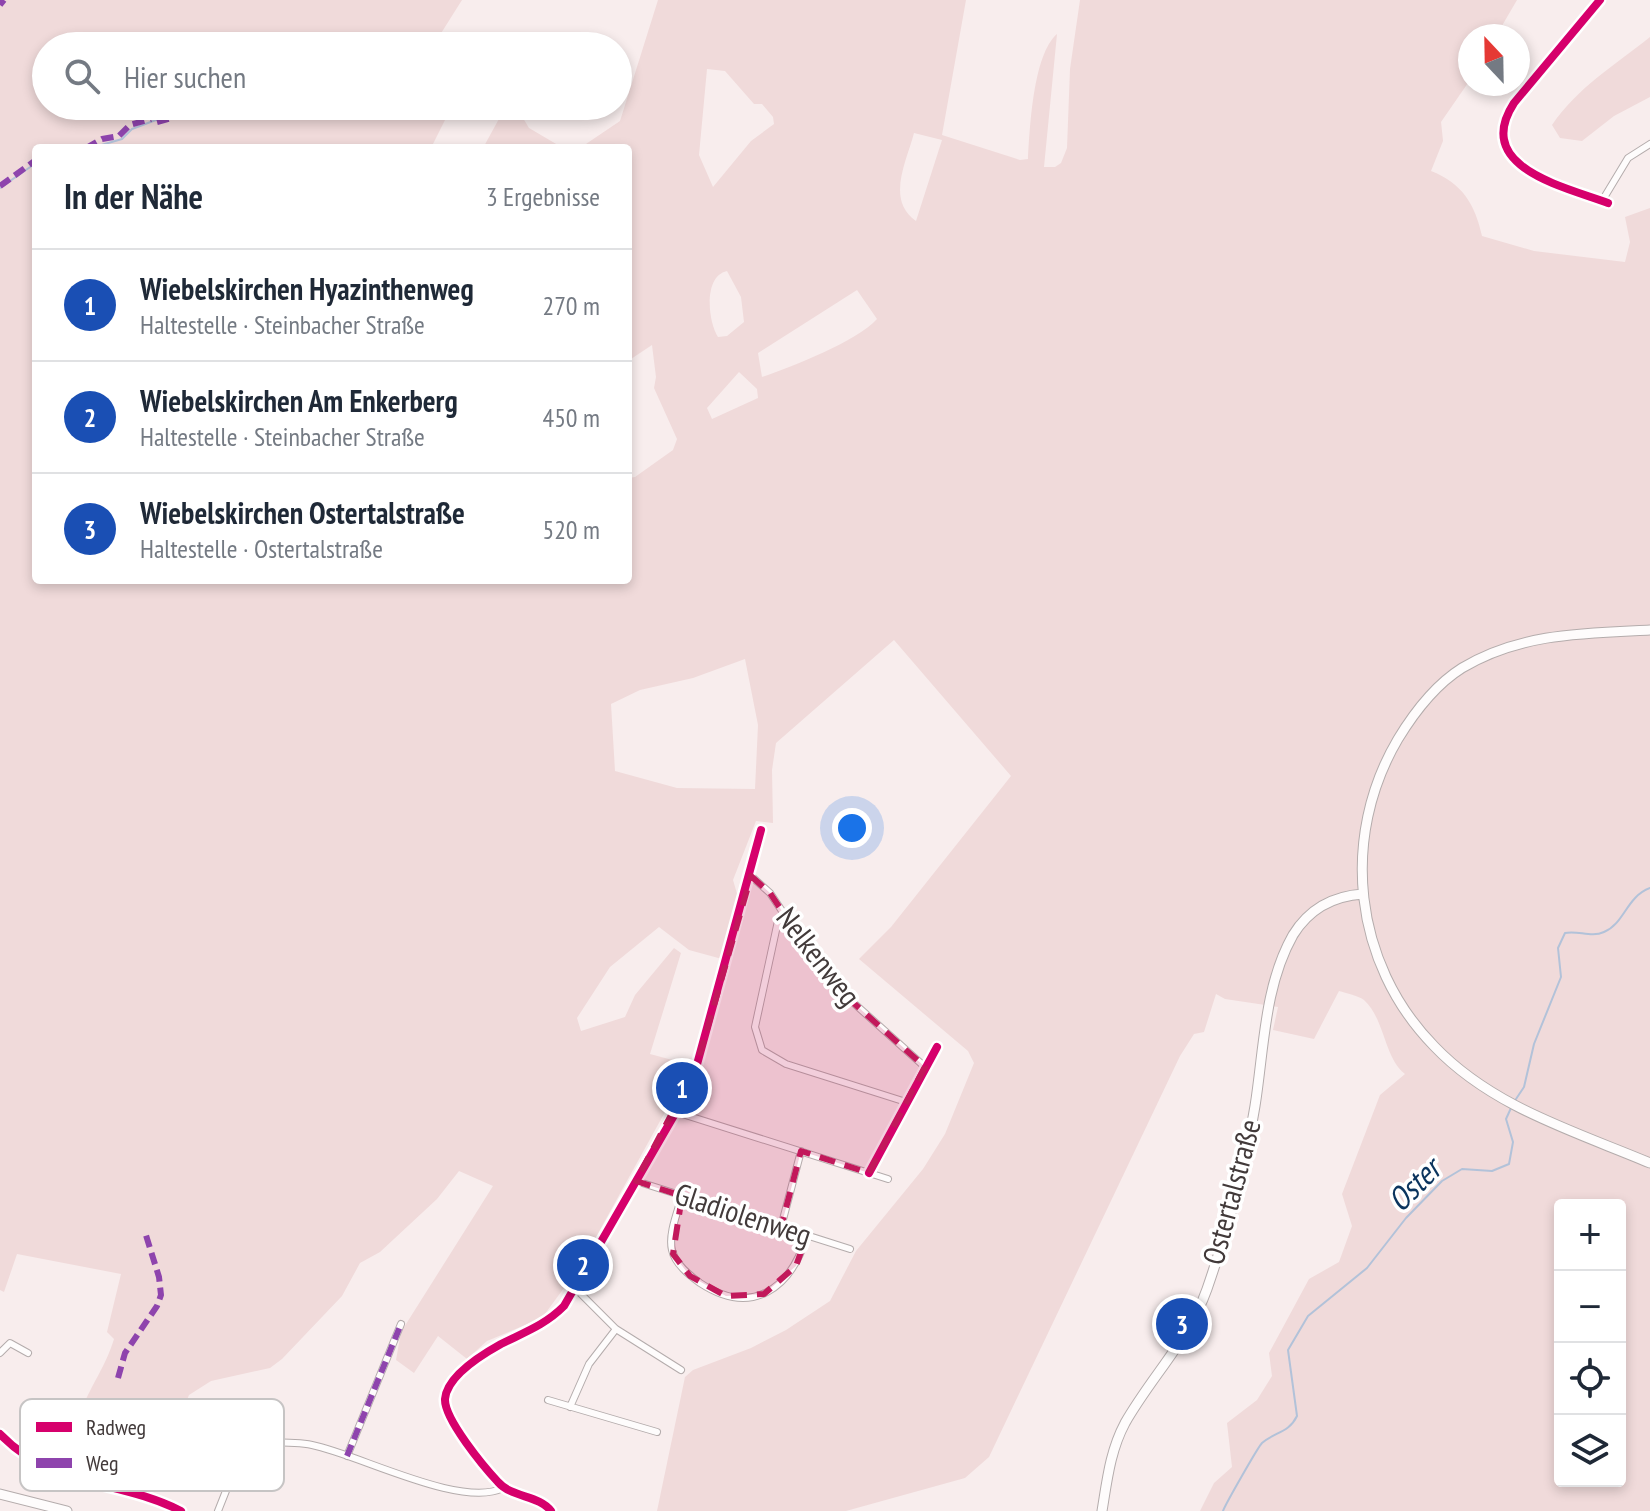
<!DOCTYPE html>
<html lang="de">
<meta charset="utf-8">
<style>
:root{--surface:#fff;--page:#f6f6f7;--text:#1f2937;--muted:#747a83;--line:#e0e1e3;--accent:#db2777}
body{margin:0;font-family:"PT Sans Narrow",sans-serif;background:var(--page);color:var(--text)}
.controls{position:absolute;right:24px;bottom:24px;display:grid;overflow:hidden;border-radius:8px;box-shadow:0 4px 12px #0003}
.controls button{width:72px;height:72px;display:grid;place-items:center;padding:0;border:0;border-bottom:2px solid var(--line);background:var(--surface);color:var(--text);font:40px sans-serif}
.compass{position:absolute;left:1458px;top:24px;width:72px;height:72px;border-radius:50%;background:var(--surface);box-shadow:0 4px 12px #0003;rotate:338deg}
.you{position:absolute;left:852px;top:828px;width:28px;height:28px;margin:-20px;border:6px solid #fff;border-radius:50%;background:#1a73e8;box-shadow:0 0 0 12px #1a73e833}
.badge{display:grid;place-items:center;width:52px;height:52px;border-radius:50%;background:var(--accent);color:#fff;font-size:26px;font-weight:700}
.pin{position:absolute;translate:-50% -50%;border:4px solid #fff;box-shadow:0 2px 8px #0006}
.list{margin:0;padding:0;list-style:none}
h2{display:flex;justify-content:space-between;align-items:center;height:104px;margin:0;padding:0 32px;font-size:34px}
h2 small{font-size:26px;font-weight:400;color:var(--muted)}
.list li{display:grid;grid-template-columns:52px 1fr auto;gap:24px;align-items:center;box-sizing:border-box;height:112px;padding:0 32px;border-top:2px solid var(--line)}
.list b{display:block;font-size:30px;white-space:nowrap}
.list p{margin:0;font-size:26px;white-space:nowrap;color:var(--muted)}
.list em{font-size:26px;font-style:normal;color:var(--muted)}
.icon{flex:none;width:44px;height:44px;fill:none;stroke:currentColor;stroke-width:2;stroke-linecap:round;stroke-linejoin:round}
.map{position:relative;flex:none;width:1650px;height:1511px;overflow:hidden}
.search{position:absolute;background:var(--surface);box-shadow:0 4px 12px #0003;left:32px;top:32px;width:600px;height:88px;display:flex;align-items:center;gap:20px;box-sizing:border-box;padding:0 28px;border-radius:44px;color:var(--muted);font-size:30px}
.panel{position:absolute;background:var(--surface);box-shadow:0 4px 12px #0003;left:32px;top:144px;width:600px;height:440px;border-radius:8px}
.map>svg:first-child{display:block}
.green{fill:#f0dada;fill-rule:evenodd}
.lines{fill:none;stroke-linecap:round;stroke-linejoin:round}
.stream{stroke:#b2c2d9;stroke-width:2}
.minor-casing{stroke:#b4acac;stroke-width:8}
.secondary-casing{stroke:#b4acac;stroke-width:11}
.minor{stroke:#fefcfc;stroke-width:6}
.secondary{stroke:#fefcfc;stroke-width:9}
.quiet{stroke:#8e44ad;stroke-width:6;stroke-dasharray:12 6;stroke-linecap:butt}
.cycleway-casing{stroke:#fff;stroke-width:13}
.cycleway{stroke:#d6006c;stroke-width:8}
.marked{fill:#c2185b;fill-opacity:0.2;stroke:#c2185b;stroke-width:6;stroke-dasharray:16 10;stroke-linejoin:round}
.labels{text-anchor:middle;stroke-width:7;stroke-linejoin:round;paint-order:stroke}
.street-label{font-size:30px;fill:#423a3a;stroke:#fff}
.water-label{font-size:32px;font-style:italic;fill:#0b345e;stroke:#fff}
.key{fill:#fff;stroke:#c6c4c4;stroke-width:2}
.key-label{font-size:22px;fill:#423a3a}
</style>
<div class="map">
<svg width="1650" height="1511" viewBox="0 0 1650 1511">
<rect width="100%" height="100%" fill="#f8eded"/>
<!-- green -->
<path class="green" d="M0,0h462l-29,46h-387v60h406l-21,42h-395v432h592v-102l7,-1 38,-27 4,-11 -23,-51 2,-11 -4,-32 -24,16v-213h-48l40,-27 38,-121h308l-24,135 78,25 8,-1c2,-32 5,-104 29,-125l-13,133h11l6,-4 6,-15 3,-79 10,-69h437l-21,36h-26v44l-29,42 2,19 -12,30c31,12 44,33 51,65l52,15 91,11 5,-20 -5,-25 25,-9v1303h-450l14,-28 18,-16 -5,-44 30,-23 15,-24 -3,-23 40,-74 30,-17 13,-36 -10,-32 38,-99 25,-21c-21,-16 -20,-55 -41,-74 -5,-4 -18,-7 -25,-9l-25,48 -41,-9 5,-23 -53,-8 -9,-5 -12,38 -10,2 -14,22 -191,401 -24,21 -119,33h-189l28,-134 8,-7 58,-22 35,-18 44,-29 26,-50 67,-82 22,-35 29,-71 -6,-12 -109,-92 32,-32 120,-151 -117,-136 -118,103 -4,27 1,53 -17,-2 -23,59 5,17 -16,62 -33,-9 -30,-23 -49,40 -33,51 4,13 44,-14 10,-22 39,-47 7,5 -31,101 41,11 -111,201 -38,52 -55,23 -20,18 -29,-23 -24,37 -18,-13 5,-28 92,-146 -34,-15 -22,28 -57,53 -20,11 -18,33 -60,63 -12,9 -59,13 -22,14 -18,43 -89,-29c10,-26 23,-41 32,-70l-7,-7 14,-58 -104,-20 -13,38 -4,-2zM707,69l18,2 29,33h8l11,13 1,7 -23,17 -38,46 -14,-32zM914,133l28,7 -26,81c-30,-21 -10,-58 -2,-88zM727,271l14,26 3,25 -17,14 -9,1c-10,-15 -15,-61 9,-66zM857,290l20,29c-20,22 -85,48 -115,58l-4,-24zM739,372l18,17 1,9 -46,21 -5,-11zM745,659l13,66 -3,64 -78,-1 -62,-17 -4,-67 29,-14 53,-12zM1560,1205h60v276h-60z
M1650,37v60l-36,19 -32,25 -22,-3 -8,-13c26,-38 63,-60 98,-88z
M506,106h15l-1,7 9,15 34,20h-80z"/>
<g class="lines">
<!-- stream -->
<path class="stream" d="M252,46l8,-8
M91,148l31,-9 10,-10 61,-23
M0,188l36,-25
M1514,1102l10,-15 10,-43 27,-67 -3,-29 7,-15c13,-3 26,5 39,-1 21,-9 22,-35 46,-44
M1223,1511c2,-6 35,-64 39,-68 12,-11 27,-10 35,-27l-9,-66 20,-34 59,-48 39,-50 36,-37 20,-12 30,2 17,-7 4,-22 -7,-23 5,-11"/>
<!-- minor casing -->
<g class="minor-casing">
<path id="minor" d="M1600,0l-86,103c-42,65 52,84 94,100
M1602,201l26,-43 22,-14
M751,876l19,17 58,87 97,87
M783,914l-5,7 -23,106 7,23 24,14 120,38
M676,1112l212,67
M869,1173l68,-126
M636,1181l214,68
M682,1196c-4,15 -14,38 -10,54 3,14 17,25 28,33 52,34 91,6 107,-48
M781,1227l20,-76
M576,1289l40,40 65,41
M0,1353l10,-10 18,10
M548,1400l109,32
M570,1407l19,-43 27,-35
M0,1434c53,55 118,45 181,77
M347,1456l54,-132
M218,1511l25,-63 6,-6c20,1 43,-1 63,3 46,9 149,64 191,43
M551,1511c-12,-16 -39,-13 -53,-29 -14,-15 -54,-63 -53,-83 2,-23 38,-45 56,-55 24,-12 44,-19 63,-38l112,-194 20,-44 65,-238"/>
</g>
<!-- secondary casing -->
<g class="secondary-casing">
<path id="secondary" d="M1650,630c-65,3 -130,3 -188,38 -27,17 -47,43 -64,71 -58,98 -45,224 36,307 58,61 140,85 216,117
M0,1494l67,17
M1102,1511c5,-30 8,-60 23,-88 26,-46 64,-83 82,-134 20,-58 38,-122 48,-183 9,-56 9,-120 38,-171 16,-26 39,-39 70,-41"/>
</g>
<!-- minor -->
<use href="#minor" class="minor"/>
<!-- secondary -->
<use href="#secondary" class="secondary"/>
<!-- quiet -->
<path class="quiet" d="M0,5l4,-5
M157,122l29,-8
M86,148l16,-9 17,-3 11,-11 21,-6
M0,186l36,-26
M118,1378l7,-25 32,-47 4,-11 -2,-18 -14,-45
M347,1456l54,-132"/>
<!-- cycleway casing -->
<g class="cycleway-casing">
<path id="cycleway" d="M1600,0l-86,103c-42,65 52,84 94,100
M869,1173l68,-126
M0,1434c53,55 118,45 181,77
M551,1511c-12,-16 -39,-13 -53,-29 -14,-15 -54,-63 -53,-83 2,-23 38,-45 56,-55 24,-12 44,-19 63,-38l112,-194 20,-44 65,-238"/>
</g>
<!-- cycleway -->
<use href="#cycleway" class="cycleway"/>
</g>
<!-- marked area -->
<path class="marked" d="M751,876l19,17 58,87 97,87 -56,106 -68,-22 -20,76 26,8 -11,31 -32,28 -38,2 -36,-20 -17,-22 9,-58 -46,-15 60,-113z"/>
<g class="labels">
<!-- street labels -->
<g class="street-label">
<text transform="translate(818 957) rotate(52)" y="10">Nelkenweg</text>
<text transform="translate(1232 1192) rotate(-75)" y="10">Ostertalstraße</text>
<text transform="translate(743 1215) rotate(18)" y="10">Gladiolenweg</text>
</g>
<!-- water labels -->
<g class="water-label">
<text transform="translate(1414 1185) rotate(-45)" y="11">Oster</text>
</g>
</g>
<!-- legend -->
<rect x="20" y="1399" width="264" height="92" rx="12" class="key"/>
<rect x="36" y="1422" width="36" height="10" fill="#d6006c"/>
<rect x="36" y="1458" width="36" height="10" fill="#8e44ad"/>
<g class="key-label">
<text x="86" y="1435">Radweg</text>
<text x="86" y="1471">Weg</text>
</g>
</svg>
<div class="controls">
<button>+</button>
<button>−</button>
<button><svg class="icon" aria-label="locate" viewBox="0 0 24 24"><circle cx="12" cy="12" r="6"/><path d="M12 2v4M12 18v4M2 12h4M18 12h4"/></svg></button>
<button><svg class="icon" aria-label="layers" viewBox="0 0 24 24"><path d="M12 4l9 5-9 5-9-5zM3 14l9 5 9-5"/></svg></button>
</div>
<svg class="compass" viewBox="-18 -18 36 36"><path d="M0-13l5 13h-10z" fill="#e53935"/><path d="M0 13l5-13h-10z" fill="#747a83"/></svg>
<div class="you"></div>
<div class="pin badge" style="left:682px;top:1088px;background:#1a4fb4">1</div>
<div class="pin badge" style="left:583px;top:1265px;background:#1a4fb4">2</div>
<div class="pin badge" style="left:1182px;top:1324px;background:#1a4fb4">3</div>
<div class="search"><svg class="icon" aria-label="search" viewBox="0 0 24 24"><circle cx="10" cy="10" r="6"/><path d="M15 15l6 6"/></svg>Hier suchen</div>
<section class="panel">
<h2>In der Nähe<small>3 Ergebnisse</small></h2>
<ul class="list">
<li><span class="badge" style="background:#1a4fb4">1</span><div><b>Wiebelskirchen Hyazinthenweg</b><p>Haltestelle · Steinbacher Straße</p></div><em>270 m</em></li>
<li><span class="badge" style="background:#1a4fb4">2</span><div><b>Wiebelskirchen Am Enkerberg</b><p>Haltestelle · Steinbacher Straße</p></div><em>450 m</em></li>
<li><span class="badge" style="background:#1a4fb4">3</span><div><b>Wiebelskirchen Ostertalstraße</b><p>Haltestelle · Ostertalstraße</p></div><em>520 m</em></li>
</ul>
</section>
</div>
